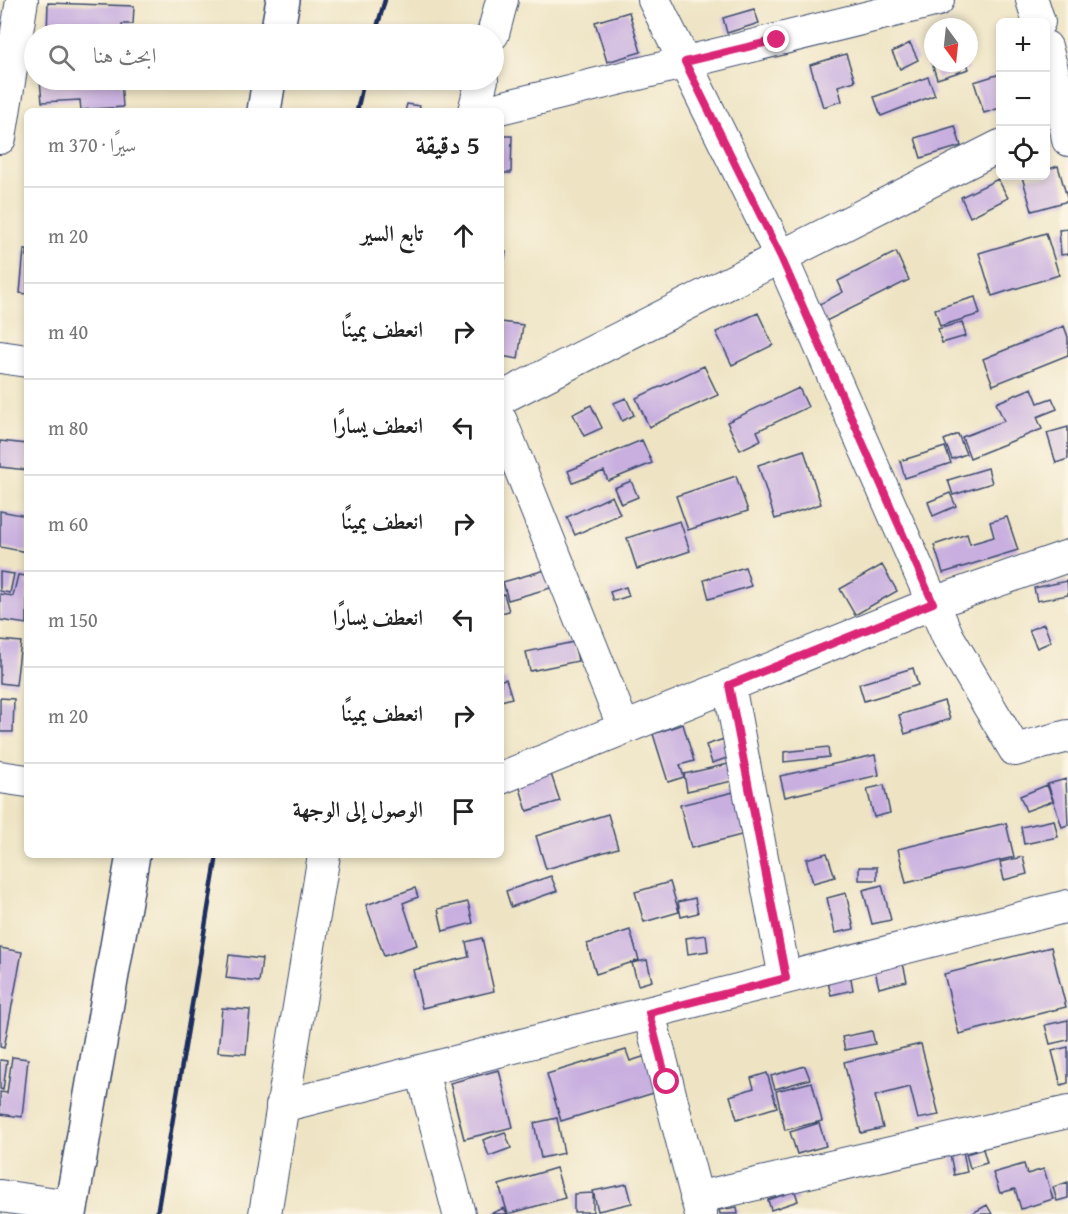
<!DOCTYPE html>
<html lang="ar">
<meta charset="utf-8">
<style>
:root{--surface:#fff;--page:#f6f6f6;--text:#222;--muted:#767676;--line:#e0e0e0}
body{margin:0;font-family:"Gentium Book Plus",Amiri,serif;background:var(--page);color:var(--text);direction:rtl}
.controls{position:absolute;right:18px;top:18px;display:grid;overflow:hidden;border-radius:9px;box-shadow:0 3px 9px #0003}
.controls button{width:54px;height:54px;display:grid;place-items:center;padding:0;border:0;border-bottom:2px solid var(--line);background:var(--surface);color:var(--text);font:30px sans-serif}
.compass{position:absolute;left:924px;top:18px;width:54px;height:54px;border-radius:50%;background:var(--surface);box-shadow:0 3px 9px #0003;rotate:165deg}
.stop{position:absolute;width:18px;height:18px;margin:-14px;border:4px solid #db2777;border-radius:50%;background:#fff}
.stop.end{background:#db2777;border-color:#fff;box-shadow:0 2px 6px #0008}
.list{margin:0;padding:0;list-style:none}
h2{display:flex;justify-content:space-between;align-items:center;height:78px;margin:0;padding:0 24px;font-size:26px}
h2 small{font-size:20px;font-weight:400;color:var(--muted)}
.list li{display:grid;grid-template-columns:39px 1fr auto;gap:18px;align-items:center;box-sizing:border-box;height:96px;padding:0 24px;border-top:2px solid var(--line)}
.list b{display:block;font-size:22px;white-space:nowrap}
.list em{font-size:20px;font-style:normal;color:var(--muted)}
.icon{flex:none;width:33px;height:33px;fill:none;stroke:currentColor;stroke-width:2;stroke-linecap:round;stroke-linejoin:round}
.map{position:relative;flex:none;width:1068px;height:1214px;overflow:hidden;direction:ltr}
.search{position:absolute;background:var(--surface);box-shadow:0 3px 9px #0003;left:24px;top:24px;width:480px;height:66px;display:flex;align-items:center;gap:15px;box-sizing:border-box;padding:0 21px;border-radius:33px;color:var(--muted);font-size:22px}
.panel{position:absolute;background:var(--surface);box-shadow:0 3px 9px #0003;left:24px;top:108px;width:480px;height:750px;border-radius:9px;direction:rtl}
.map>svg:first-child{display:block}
.building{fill:#c8afe0}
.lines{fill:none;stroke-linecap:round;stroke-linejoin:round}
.minor-casing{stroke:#3b4a6d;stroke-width:34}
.tertiary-casing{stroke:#3b4a6d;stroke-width:36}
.minor{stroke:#fff;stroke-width:32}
.tertiary{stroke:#fff;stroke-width:33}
.rail{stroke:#1b2f5e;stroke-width:4.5}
.route{stroke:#db2777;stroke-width:8}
</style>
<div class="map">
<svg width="1068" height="1214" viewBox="0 0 1068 1214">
<rect width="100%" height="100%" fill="#fcf5e5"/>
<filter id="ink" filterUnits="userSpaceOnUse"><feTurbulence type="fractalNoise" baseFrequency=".0167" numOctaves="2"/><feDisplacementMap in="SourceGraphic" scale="12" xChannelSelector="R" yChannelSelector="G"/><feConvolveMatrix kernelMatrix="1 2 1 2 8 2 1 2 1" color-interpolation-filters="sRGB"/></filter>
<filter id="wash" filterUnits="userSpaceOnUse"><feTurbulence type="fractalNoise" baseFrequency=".008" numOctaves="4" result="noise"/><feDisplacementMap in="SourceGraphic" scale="24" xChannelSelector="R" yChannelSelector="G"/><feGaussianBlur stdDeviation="1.35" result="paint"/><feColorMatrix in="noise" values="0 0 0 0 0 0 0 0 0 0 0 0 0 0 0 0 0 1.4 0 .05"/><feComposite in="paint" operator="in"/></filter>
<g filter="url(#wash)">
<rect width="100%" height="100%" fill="#eee4c4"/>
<g id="blocks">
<!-- building -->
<path class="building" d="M48,3l86,3 -1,18h-11v10h-75z
M754,9l5,14 -32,10 -4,-15z
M629,12l12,40 -34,10 -12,-40z
M147,29l27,4v1h-28z
M910,43l8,17 -18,9 -8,-17z
M933,49v14h34l2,6 -32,10 -9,-28z
M846,54l9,27 -17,5 4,15 -19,6 -13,-42z
M1000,74v34l-16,5 -10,-31z
M928,77l7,18 -54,21 -7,-19z
M40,80h41l1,5 39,-5 2,27 -42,3 -1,-10 -38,2z
M407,104l13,2 -1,5h-14z
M955,126l6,20 -40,12 -6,-20z
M501,136h11l-1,37h-10z
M1058,166l10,35 -36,10 -10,-34 24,-1v-6z
M998,179l10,19 -38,19 -9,-20z
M1068,229v25l-7,1 -2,-25z
M1046,233l13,42 -67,21 -13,-43z
M24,250h3v44l-7,-1z
M501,251l5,1 -4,22 -1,-1z
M896,252l13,28 -85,42 -8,-16 27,-14 -5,-11z
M975,297l5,17 -40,12 -5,-17z
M758,313l15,32 -41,20 -16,-33z
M501,322l22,3 -5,34 -17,-3z
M962,322l4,14 -24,7 -4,-14z
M1064,326l4,11v18l-75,30 -10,-26z
M704,366l14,29 -69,32 -13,-29z
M799,388l9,19 -51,24 4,9 -21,10 -13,-28z
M1032,388l6,15 14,-5 5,11 -20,8 5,12 -72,29 -8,-21 42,-16 -8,-18z
M626,398l8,17 -12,6 -8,-18z
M591,405l11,23 -18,8 -11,-22z
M1068,427v32l-12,4 -9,-30z
M958,434l8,20 -14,5 -8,-19z
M642,440l10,23 -44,18 -4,-10 -31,12 -5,-12z
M0,441l27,3v26l-27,-3z
M945,447l6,16 -46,15 -5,-17z
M804,450l17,54 -46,15 -17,-54z
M988,468l4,15 -39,12 -5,-15z
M736,476l12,35 -60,19 -12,-34z
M631,481l7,16 -17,7 -7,-16z
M950,493l6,13 -23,10 -5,-14z
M612,496l8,18 -45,21 -8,-18z
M0,511l27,5v36l-27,-5z
M1007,517l11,33 -75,23 -9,-28 33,-11 3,10 24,-7 -4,-15z
M680,521l10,30 -53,18 -10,-31z
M882,565l15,26 -42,24 -15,-26z
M745,567l6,19 -42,13 -5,-19z
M549,569l5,18 -46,13 -5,-18z
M0,572l14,2 -4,19 -10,-2z
M18,575l9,1v48l-27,-4v-26l13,2z
M1067,581l1,14 -31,6 -3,-13z
M626,587l3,9 -16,5 -3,-9z
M504,594l5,17 -8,2v-18z
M1044,624l7,18 -14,6 -8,-18z
M0,640l21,2 -5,43 -16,-2z
M574,642l4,19 -48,10 -4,-19z
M913,668l5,17 -54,16 -5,-17z
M26,672h1v20l-4,-1z
M506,679l6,19 -11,3v-21z
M0,698l14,1 -1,33h-13z
M944,701l6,18 -45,15 -6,-19z
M683,724l11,37 -14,4 4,12 -16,5 -15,-48z
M724,739l6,18 -18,6 -6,-18z
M828,747l1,10 -45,5v-10z
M875,755l4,20 -94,22 -5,-21z
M733,763l4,17 -50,11 -3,-17z
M549,768l11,33 -33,10 -10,-33z
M1066,779l2,46 -6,2 -14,-43z
M884,785l6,28 -16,4 -7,-28z
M1047,785l6,16 -27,10 -6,-15z
M738,791l11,42 -58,15 -11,-43z
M608,814l10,34 -72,21 -10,-33z
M1054,820l4,17 -34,7 -3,-17z
M1006,823l8,34 -108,26 -8,-34z
M827,853l8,24 -22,6 -7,-24z
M1023,857l4,17 -23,6 -4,-18z
M859,867h18v13h-18z
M551,876l6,15 -46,16 -5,-16z
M670,882l9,30 -35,10 -9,-30z
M882,885l9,35 -19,4 -9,-34z
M415,888l3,9 -15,6 14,42 -33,11 -18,-51z
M846,893l8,36 -19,4 -8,-35z
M695,898l3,15 -17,4 -3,-15z
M468,902l5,21 -30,8 -5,-22z
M630,930l9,30 -43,14 -9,-30z
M706,935l2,16 -20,3 -2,-16z
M482,938l12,53 -72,17 -9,-38 56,-13 -3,-15z
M1051,947l15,60 -107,27 -15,-60z
M0,948l22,4 -18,96 -4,-1z
M229,955l33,4 -3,23 -33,-4z
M902,959l5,22 -28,7 -5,-22z
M647,960l5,21 -14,4 -6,-22z
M850,973l3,17 -22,5 -4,-17z
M222,1008l28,2 -4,44 -28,-2z
M1068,1020v20l-18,4 -5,-19z
M872,1031l3,13 -30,6 -3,-13z
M921,1044l18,71 -21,4 -8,-32 -35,9 8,32 -22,5 -17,-71z
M1068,1047v36l-7,2 -9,-34z
M626,1050l4,11 16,-5 11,36 -96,29 -14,-47z
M12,1057l16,2 -6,58 -22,-3v-22l7,1z
M0,1060l7,1 -4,29 -3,-1z
M805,1066l5,13 -35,10 -4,-13z
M499,1070l14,57 -49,12 -14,-56z
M767,1073l10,34 -40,12 -7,-23 24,-8 -3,-10z
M812,1082l10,39 -37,9 -9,-39z
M557,1118l7,35 -23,5 -7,-35z
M819,1123l7,23 -29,8 -7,-22z
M505,1132l6,16 -22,8 -6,-16z
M983,1149l4,14 -17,5 -4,-14z
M963,1151l4,21 -13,3 -4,-21z
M1024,1164l3,10 17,-5 9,30 -32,10 -6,-20 -15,4 -7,-20z
M556,1168l9,30 -57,16 -9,-29z
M1068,1182v16l-11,3 -4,-14z
M627,1184l5,19 -34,8 -5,-20z
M795,1191l3,10 -27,9 -3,-10z
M593,1193v19h-19v-18z
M987,1205l5,9h-21z
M737,1207l1,7h-18l-1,-4z
M504,1208l3,6h-17z"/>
</g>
</g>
<g filter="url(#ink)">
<use href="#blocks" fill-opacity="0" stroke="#3b4a6d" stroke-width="1.5"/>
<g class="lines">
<!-- minor casing -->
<g class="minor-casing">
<path id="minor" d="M654,0l127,257 167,380 67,113 53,-14
M1032,0l7,22
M493,34l9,-34
M1046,47l18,67 4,26
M474,111l8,-31
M488,111l450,-111
M0,138l22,-138
M0,357l27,4
M501,398l499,-252
M501,421l123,307
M729,685l56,293
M0,777l27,4
M501,778l432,-175 135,-47
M649,1013l52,201
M422,1071l37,143
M282,1106l786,-200
M0,1196l71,10
M696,1198l372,-86
M265,1214l59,-359"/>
</g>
<!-- tertiary casing -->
<g class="tertiary-casing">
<path id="tertiary" d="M277,34l6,-34
M264,111l5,-31
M70,1214l63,-359"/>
</g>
<!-- minor -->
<use href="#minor" class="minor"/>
<!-- tertiary -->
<use href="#tertiary" class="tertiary"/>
<!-- rail -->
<path class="rail" d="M375,34l10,-34
M357,111l7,-31
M157,1214l60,-359"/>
</g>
</g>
<g class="lines" filter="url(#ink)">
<!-- route -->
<path class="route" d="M667,1082l-18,-69 137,-35 -57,-293 204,-82 -152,-346 -96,-195 92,-22"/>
</g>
</svg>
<div class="controls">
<button>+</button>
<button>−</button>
<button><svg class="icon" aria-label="locate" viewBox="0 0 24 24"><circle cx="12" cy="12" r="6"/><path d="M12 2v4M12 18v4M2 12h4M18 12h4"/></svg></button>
</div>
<svg class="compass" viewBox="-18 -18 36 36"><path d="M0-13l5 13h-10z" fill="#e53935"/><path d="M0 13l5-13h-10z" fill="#767676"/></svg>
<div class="stop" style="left:667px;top:1082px"></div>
<div class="stop end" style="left:777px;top:40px"></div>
<div class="search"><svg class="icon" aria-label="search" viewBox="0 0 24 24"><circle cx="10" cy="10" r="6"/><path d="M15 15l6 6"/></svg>ابحث هنا</div>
<section class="panel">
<h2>5 دقيقة<small>سيرًا · 370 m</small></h2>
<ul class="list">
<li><svg class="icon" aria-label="ahead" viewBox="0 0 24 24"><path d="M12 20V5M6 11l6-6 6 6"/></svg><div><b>تابع السير</b></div><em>20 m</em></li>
<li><svg class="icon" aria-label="right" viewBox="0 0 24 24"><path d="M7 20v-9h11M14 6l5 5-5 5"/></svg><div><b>انعطف يمينًا</b></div><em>40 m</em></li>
<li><svg class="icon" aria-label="left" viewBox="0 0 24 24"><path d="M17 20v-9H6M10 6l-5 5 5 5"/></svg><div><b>انعطف يسارًا</b></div><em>80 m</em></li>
<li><svg class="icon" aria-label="right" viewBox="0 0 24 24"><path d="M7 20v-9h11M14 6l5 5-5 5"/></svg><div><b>انعطف يمينًا</b></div><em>60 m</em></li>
<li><svg class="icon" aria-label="left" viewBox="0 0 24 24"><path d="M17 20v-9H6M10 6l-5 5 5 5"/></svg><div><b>انعطف يسارًا</b></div><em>150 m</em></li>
<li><svg class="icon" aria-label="right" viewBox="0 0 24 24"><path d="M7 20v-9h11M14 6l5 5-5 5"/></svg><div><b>انعطف يمينًا</b></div><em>20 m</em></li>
<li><svg class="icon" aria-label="arrive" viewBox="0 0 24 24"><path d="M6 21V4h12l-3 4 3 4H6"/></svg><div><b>الوصول إلى الوجهة</b></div></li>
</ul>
</section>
</div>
